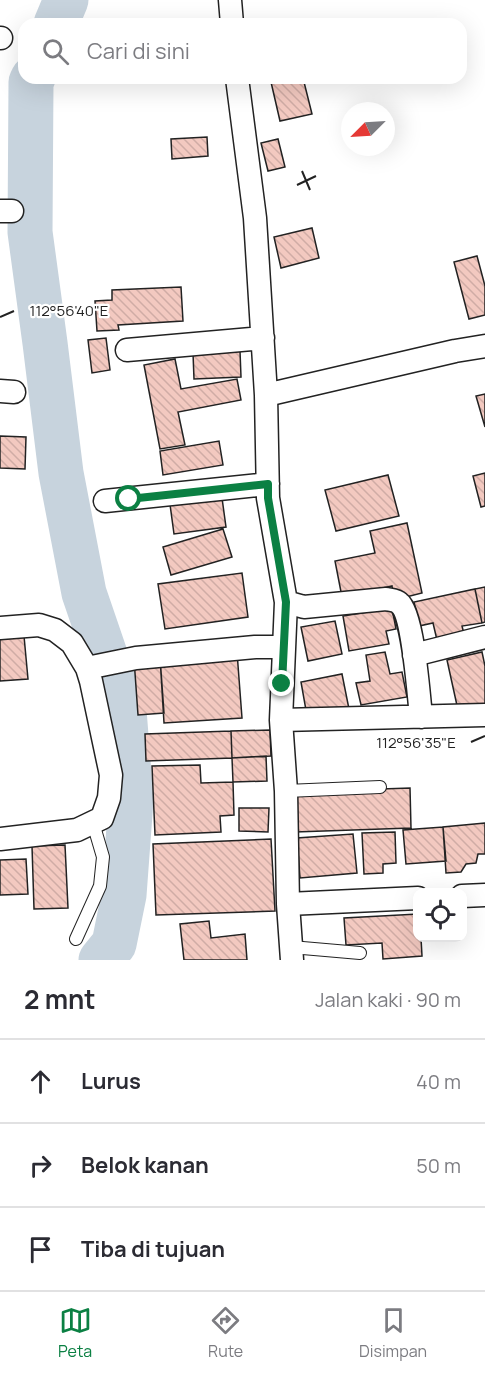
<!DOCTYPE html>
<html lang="id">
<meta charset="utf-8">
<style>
:root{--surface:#fff;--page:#f7f7f7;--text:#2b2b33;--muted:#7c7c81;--line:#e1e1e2;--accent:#0b8043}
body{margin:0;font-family:Manrope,sans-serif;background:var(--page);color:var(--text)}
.controls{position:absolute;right:18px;bottom:18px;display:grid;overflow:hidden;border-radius:12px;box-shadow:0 6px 24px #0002}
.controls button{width:54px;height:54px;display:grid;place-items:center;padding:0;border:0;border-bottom:2px solid var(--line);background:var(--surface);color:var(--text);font:30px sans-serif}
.compass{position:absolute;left:341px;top:102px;width:54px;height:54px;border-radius:50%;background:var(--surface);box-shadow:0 6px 24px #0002;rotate:246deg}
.stop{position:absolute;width:18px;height:18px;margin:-14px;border:4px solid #0b8043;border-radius:50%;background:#fff}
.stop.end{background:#0b8043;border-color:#fff;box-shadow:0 2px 6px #0008}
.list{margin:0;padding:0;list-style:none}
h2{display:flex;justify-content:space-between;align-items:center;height:78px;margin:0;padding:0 24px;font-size:26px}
h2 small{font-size:20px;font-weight:400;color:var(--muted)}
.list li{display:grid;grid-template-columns:39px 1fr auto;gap:18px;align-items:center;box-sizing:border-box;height:84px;padding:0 24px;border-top:2px solid var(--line)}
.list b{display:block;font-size:22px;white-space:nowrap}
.list em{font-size:20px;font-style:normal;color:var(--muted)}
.icon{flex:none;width:33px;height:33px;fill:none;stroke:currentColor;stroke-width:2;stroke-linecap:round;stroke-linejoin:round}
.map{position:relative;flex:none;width:485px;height:960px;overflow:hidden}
.search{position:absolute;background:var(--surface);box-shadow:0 6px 24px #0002;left:18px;right:18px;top:18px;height:66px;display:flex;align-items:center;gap:15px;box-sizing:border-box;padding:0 21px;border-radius:18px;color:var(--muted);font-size:22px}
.sheet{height:330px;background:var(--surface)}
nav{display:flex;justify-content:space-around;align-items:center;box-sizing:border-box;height:84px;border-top:2px solid var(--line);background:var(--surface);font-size:16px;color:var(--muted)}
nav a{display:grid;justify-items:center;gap:3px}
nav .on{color:var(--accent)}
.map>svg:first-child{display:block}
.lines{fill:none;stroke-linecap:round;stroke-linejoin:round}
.river{stroke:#c7d3dd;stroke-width:45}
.building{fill:url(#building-back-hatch);stroke:#222;stroke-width:1.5}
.lane-casing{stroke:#222;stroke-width:14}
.street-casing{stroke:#222;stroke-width:25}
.lane{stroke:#fff;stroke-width:12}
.street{stroke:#fff;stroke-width:22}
.route{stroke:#0b8043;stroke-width:8}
.ticks{fill:none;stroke:#222;stroke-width:2}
.ticks-label{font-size:15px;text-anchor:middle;fill:#222;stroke:#fff;stroke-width:4.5;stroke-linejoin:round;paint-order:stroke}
</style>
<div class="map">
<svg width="485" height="960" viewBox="0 0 485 960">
<defs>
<pattern id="building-back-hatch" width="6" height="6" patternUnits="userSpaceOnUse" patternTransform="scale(1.5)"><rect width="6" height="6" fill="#f3c9c0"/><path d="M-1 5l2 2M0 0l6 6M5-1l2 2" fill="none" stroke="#d0aca5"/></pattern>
</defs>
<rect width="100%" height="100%" fill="#fff"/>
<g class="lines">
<!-- river -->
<path class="river" d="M56,24l10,-24
M33,78l-2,4 -1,150 15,111 16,130 23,120 40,117 7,90 -7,95 -10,49 -13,16"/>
</g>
<!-- building -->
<path class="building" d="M290,78h13l9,36 -32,7 -9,-39z
M207,137l1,19 -36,3 -1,-20z
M278,139l7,28 -17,4 -7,-28z
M312,228l7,30 -38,10 -7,-31z
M477,256l8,30v29l-16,4 -15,-57z
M181,287l2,34 -65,4 1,5 -22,1 -2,-30 17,-1v-10z
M106,338l4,32 -18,3 -4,-33z
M240,351l1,26 -47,2 -1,-26z
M175,359l6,30 56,-10 4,21 -63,12 7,33 -25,4 -16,-84z
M485,394v33l-9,-31z
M0,436l26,1 -1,32 -25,-1z
M219,441l4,24 -60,10 -3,-24z
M485,473v33l-4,1 -8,-31z
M388,475l11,41 -63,15 -11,-41z
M169,497l53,1 4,29 -52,7z
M407,523l15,70 -28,7 -2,-14 -50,11 -7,-36 40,-8 -5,-22z
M223,529l9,28 -61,18 -8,-28z
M242,573l6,44 -83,12 -7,-45z
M485,587v35l-3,1 -7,-34z
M475,589l7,34 -20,3 2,8 -27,6 -4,-17 -14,3 -5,-24z
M392,608l4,21 -10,2 3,13 -40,7 -6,-35z
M335,621l7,33 -34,7 -7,-34z
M24,636l4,43 -28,2v-43z
M237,652l5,66 -78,5 -4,-66z
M385,652l5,22 12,-2 5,25 -46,8 -5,-22 14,-2 -4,-26z
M482,652l3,14v38l-27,6 -11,-50z
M160,657l4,56 -26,2 -4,-56z
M342,674l7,35 -42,7 -6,-34z
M270,730l1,26 -39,2 -1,-27z
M231,731l1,27 -86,3 -1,-27z
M266,756l1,25 -34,1 -1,-24z
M200,765l1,18 32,-1 1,33 -14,1 1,16 -66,3 -3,-69z
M410,788l1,40 -116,4 -2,-40z
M239,808h30l-1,24 -29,-1z
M485,823v31h-7l-2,9 -10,1 -5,8 -15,1 -3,-46z
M443,827l3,34 -40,3 -3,-34z
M395,832l1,31 -13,1v9l-19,1 -2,-41z
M353,834l4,39 -57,5 -3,-40z
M271,839l4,72 -119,4 -3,-71z
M65,845l3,63 -34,1 -2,-63z
M26,859l2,35 -28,1v-35z
M418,914v24h3l1,18 -39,3 -1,-16 -36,2 -2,-27z
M209,921l2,17 34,-4 2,26h-63l-4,-36z"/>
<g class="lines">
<!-- lane casing -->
<g class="lane-casing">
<path id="lane" d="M286,791l94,-4
M76,939l24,-53 3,-29 -10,-34
M291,947l69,6"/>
</g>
<!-- street casing -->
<g class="street-casing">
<path id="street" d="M230,0l2,24
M0,38h1
M237,78l18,140 11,177 2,103 18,104 -5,118 5,71 2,113 4,56
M0,211h12
M127,350l136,-12
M0,391l14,1
M266,395l189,-44 30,-5
M105,501l163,-17
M286,602l18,5 82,-8c4,1 10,1 13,4 14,10 20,95 22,114
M0,628l39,-3 16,5 17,13 15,25 4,13 20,94 -2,23 -7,20 -25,12 -77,9
M414,655l71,-18
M87,668l49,-10 119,-11h29
M281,720l204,-5
M462,896l23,-1
M288,904l130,-6"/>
</g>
<!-- lane -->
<use href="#lane" class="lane"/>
<!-- street -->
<use href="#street" class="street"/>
</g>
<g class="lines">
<!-- route -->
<path class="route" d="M129,499l139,-15v14l18,104 -4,82"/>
</g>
<!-- ticks -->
<path class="ticks" d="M302,171l8,19M297,185l19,-9M0,317l14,-6M471,742l14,-6"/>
<g class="ticks-label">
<text x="69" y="316">112°56'40"E</text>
<text x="416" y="748">112°56'35"E</text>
</g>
</svg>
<div class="controls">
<button><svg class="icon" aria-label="locate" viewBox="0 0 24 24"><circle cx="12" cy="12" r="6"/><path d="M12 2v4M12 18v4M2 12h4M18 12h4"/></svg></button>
</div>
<svg class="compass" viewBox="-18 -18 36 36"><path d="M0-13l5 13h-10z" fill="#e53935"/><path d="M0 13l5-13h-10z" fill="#7c7c81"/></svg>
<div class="stop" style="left:129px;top:499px"></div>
<div class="stop end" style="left:282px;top:684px"></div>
<div class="search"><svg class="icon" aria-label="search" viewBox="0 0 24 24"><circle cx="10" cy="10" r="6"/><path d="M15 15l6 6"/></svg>Cari di sini</div>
</div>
<section class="sheet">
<h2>2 mnt<small>Jalan kaki · 90 m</small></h2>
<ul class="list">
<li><svg class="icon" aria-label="ahead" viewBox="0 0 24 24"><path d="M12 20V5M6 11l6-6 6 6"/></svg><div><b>Lurus</b></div><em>40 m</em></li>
<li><svg class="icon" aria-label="right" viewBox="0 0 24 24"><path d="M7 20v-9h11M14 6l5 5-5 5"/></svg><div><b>Belok kanan</b></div><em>50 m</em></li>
<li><svg class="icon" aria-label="arrive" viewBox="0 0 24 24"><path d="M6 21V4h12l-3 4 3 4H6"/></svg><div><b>Tiba di tujuan</b></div></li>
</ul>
</section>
<nav>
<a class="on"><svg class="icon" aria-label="map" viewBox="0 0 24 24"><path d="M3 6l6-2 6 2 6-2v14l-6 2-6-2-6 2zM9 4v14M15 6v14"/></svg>Peta</a>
<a><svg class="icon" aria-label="directions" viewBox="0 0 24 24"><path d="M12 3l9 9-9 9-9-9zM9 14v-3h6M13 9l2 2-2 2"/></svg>Rute</a>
<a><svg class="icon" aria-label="saved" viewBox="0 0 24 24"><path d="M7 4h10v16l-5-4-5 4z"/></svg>Disimpan</a>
</nav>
